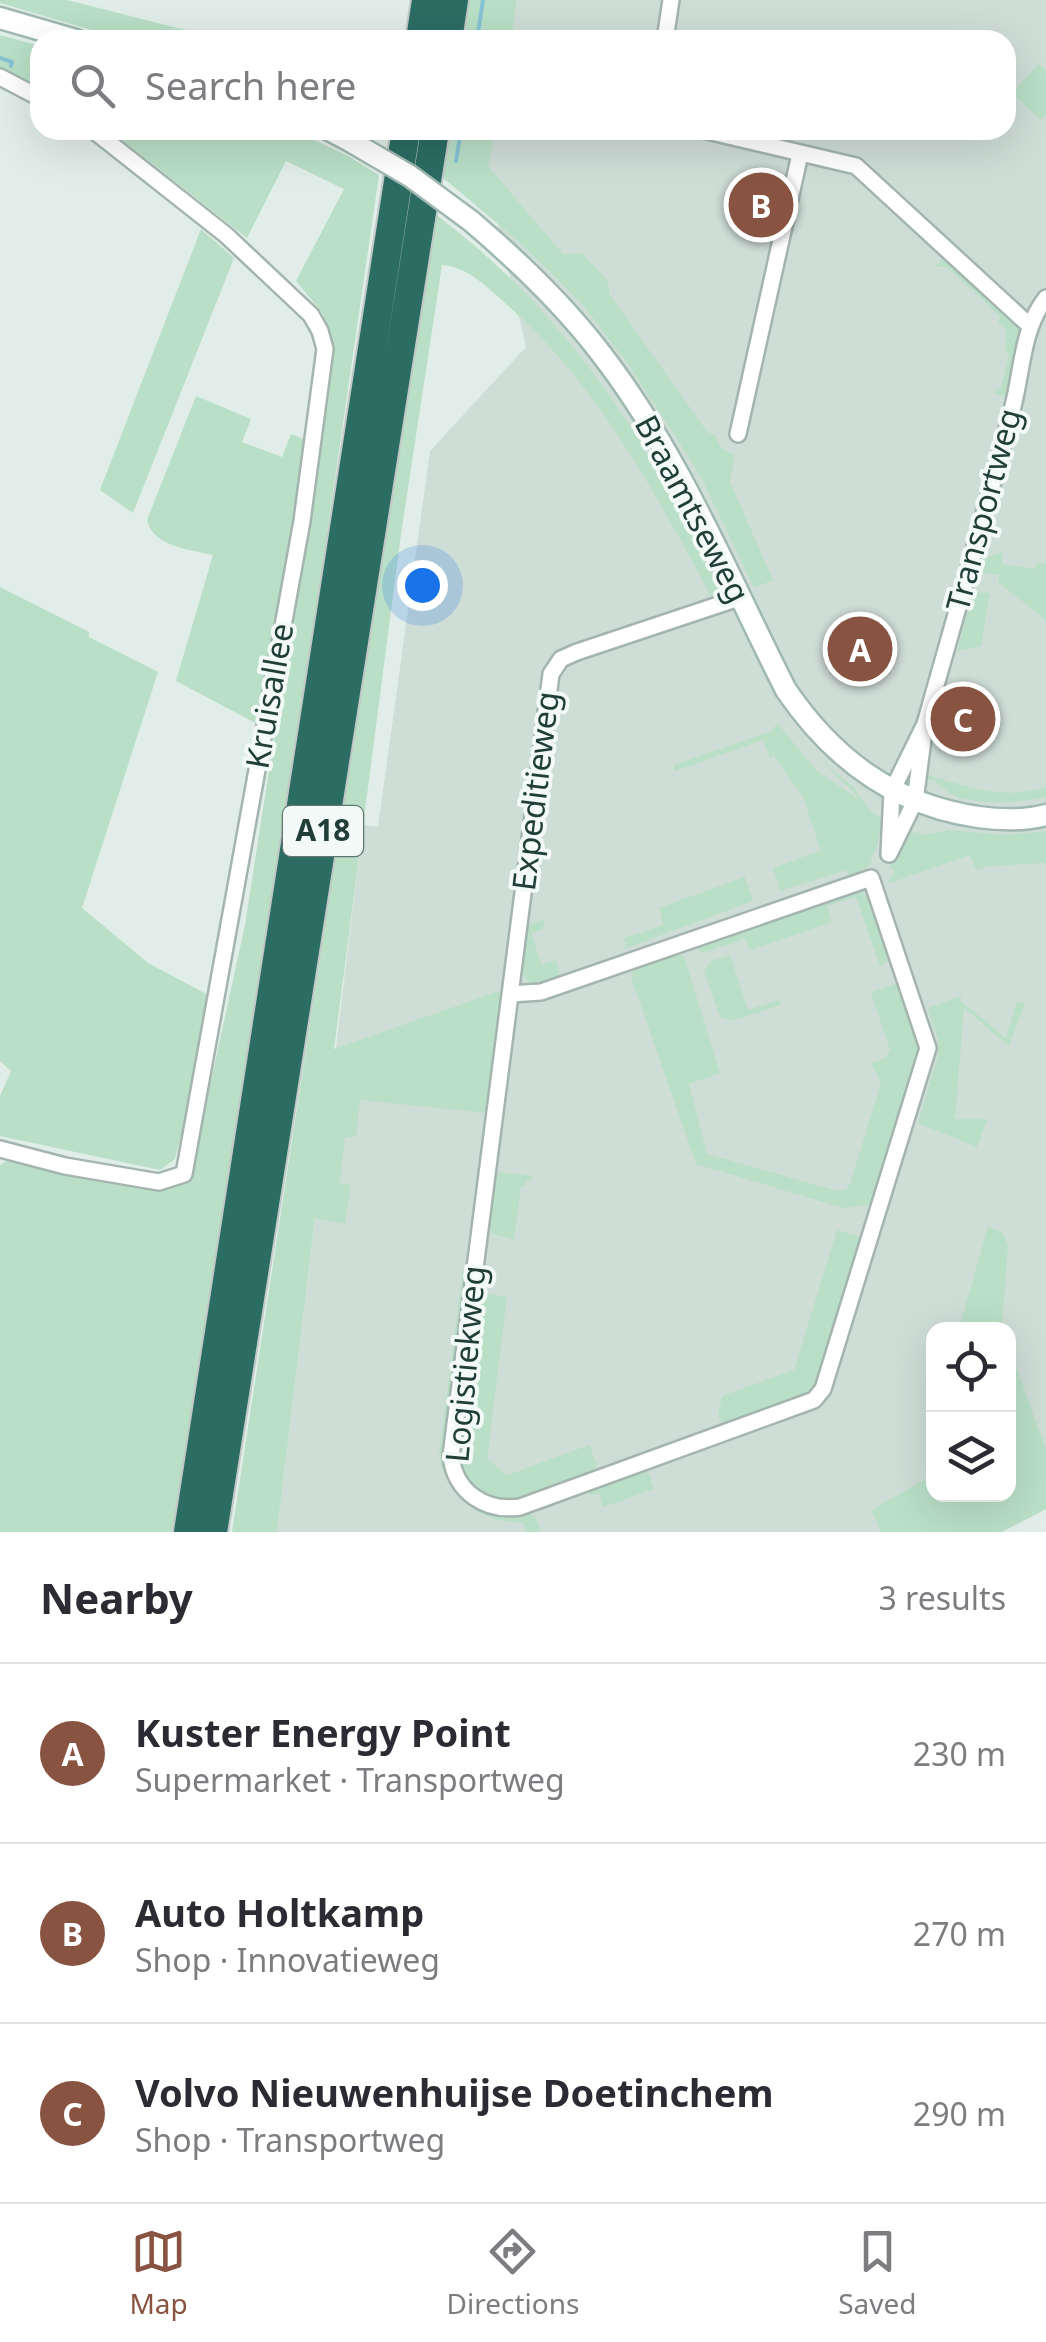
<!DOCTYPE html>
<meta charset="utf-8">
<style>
:root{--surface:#fff;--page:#f7f7f7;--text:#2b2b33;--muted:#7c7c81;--line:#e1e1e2;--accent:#885441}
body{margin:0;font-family:"Noto Sans",sans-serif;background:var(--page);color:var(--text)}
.controls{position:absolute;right:30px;bottom:30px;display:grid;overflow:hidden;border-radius:20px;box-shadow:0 10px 40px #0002}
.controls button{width:90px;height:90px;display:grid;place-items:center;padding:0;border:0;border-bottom:2px solid var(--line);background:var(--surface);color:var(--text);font:50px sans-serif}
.you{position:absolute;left:422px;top:585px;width:35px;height:35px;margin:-25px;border:8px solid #fff;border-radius:50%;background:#1a73e8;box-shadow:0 0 0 15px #1a73e833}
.badge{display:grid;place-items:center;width:65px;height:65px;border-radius:50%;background:var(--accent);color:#fff;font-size:32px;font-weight:700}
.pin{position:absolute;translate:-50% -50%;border:5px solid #fff;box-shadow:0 2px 10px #0006}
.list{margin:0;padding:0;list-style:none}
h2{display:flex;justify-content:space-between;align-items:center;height:130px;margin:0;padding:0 40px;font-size:42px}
h2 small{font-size:32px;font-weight:400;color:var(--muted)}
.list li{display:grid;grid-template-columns:65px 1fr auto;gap:30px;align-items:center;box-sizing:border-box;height:180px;padding:0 40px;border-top:2px solid var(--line)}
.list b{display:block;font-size:38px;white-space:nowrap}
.list p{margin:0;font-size:32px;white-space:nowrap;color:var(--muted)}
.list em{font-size:32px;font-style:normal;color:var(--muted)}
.icon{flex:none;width:55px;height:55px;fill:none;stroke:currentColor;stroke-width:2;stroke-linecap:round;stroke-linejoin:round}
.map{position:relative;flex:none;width:1046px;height:1532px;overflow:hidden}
.search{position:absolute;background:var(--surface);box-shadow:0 10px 40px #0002;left:30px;right:30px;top:30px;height:110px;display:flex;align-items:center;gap:25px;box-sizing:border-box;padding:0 35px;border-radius:30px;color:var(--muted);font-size:38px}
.sheet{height:670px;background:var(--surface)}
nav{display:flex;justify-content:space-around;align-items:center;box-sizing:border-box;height:140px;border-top:2px solid var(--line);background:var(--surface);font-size:28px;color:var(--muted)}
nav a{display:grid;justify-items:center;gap:5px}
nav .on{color:var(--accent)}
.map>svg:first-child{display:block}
.built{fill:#cfddd7;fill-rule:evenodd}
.green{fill:#b9dfc6}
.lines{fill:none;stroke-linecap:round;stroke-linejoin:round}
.stream{stroke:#86c3d5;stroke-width:4}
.street-casing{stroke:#a4b5b0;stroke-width:20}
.secondary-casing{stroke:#9fb9b1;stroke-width:25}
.highway-casing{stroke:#c1c9c7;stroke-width:32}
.street{stroke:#fff;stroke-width:15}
.secondary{stroke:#fff;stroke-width:20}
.highway{stroke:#2b6c63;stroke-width:28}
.secondary-bridge-casing{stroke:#9fb9b1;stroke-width:25;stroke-linecap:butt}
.secondary-bridge{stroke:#fff;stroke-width:20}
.labels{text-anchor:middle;stroke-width:8;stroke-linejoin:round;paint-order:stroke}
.shield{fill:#f2f9f6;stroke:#607671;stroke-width:2.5}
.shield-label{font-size:30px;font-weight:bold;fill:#213e38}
.street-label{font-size:32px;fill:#213e38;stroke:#f2f9f6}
</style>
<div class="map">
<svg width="1046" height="1532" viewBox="0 0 1046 1532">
<rect width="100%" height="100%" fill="#e1ede8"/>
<!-- built -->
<path class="built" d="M485,0h561v1492l-81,40h-688l86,-707 15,2 52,-376 96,-104 -40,-175 -5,-42h525v-90h-527zM934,1330h74v164h-74z"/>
<!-- green -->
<path class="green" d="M0,0h67l158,40h-100l-125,-37z
M464,0h53l-6,40h-52z
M0,35l40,11v45l-40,-20z
M1038,64l8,7v43l-5,6 -29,-27z
M109,130h184l55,26 31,19 -81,559 -10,94 -112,704h-176v-367l12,-8 138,28 44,-26 51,-234 88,-567 -10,-44 -27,-33 48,-92 -58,-28 -39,77z
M448,130h47l-7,36 75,88 19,-1 25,27 3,15 98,138 7,1 5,13 15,8 -5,27 43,98 -19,8 -54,-113 -70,-108 -47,-62 -65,-64 -77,-65z
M434,213c138,105 209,220 285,375l-4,7 -4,1c-57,-105 -114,-213 -206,-293 -19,-17 -37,-36 -63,-38l-41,269 -67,515 168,-59 -15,123 -127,-13 -4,37h-11l-5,46 11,2 -6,39 -30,-6 -38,314h-45z
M201,229l33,29 -101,255 -33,-23z
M944,257l78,75 -12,58 -5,6 -12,-3 8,-6 8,-32 -4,-5 1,-20 -8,-8 2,-6 -53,-49h-12z
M196,396l55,23 -9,23 40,15 9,-23 18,7 -46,286 -87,-46 37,-126c-24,-6 -60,-8 -66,-35z
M999,553l4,1 -1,10 33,5 2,-7 9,3v55l-48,-38 1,-7 -20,-3 3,-13z
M0,587l89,45v5l69,35 -76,236 66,55 66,35 -39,161 -15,11 -160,-34v-40l11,-25 -11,-10z
M973,592l17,1 -9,53 -24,5z
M777,723l41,49 44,29 -45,-45 37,32 17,24 11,7 -5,28 -7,13 3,3 -22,14 -5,-7 -66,21 -7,-23 48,-18 -18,-53 -29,-41 -4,2 -7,-18 -88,31 -2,-6 99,-34z
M924,774c44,12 77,27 122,13v10c-27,6 -64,9 -91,-1 -7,-3 -13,-9 -20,-14v-3l-4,2 -7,-3z
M907,830l18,5 24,-5 57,5 40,-4v32l-56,3 -14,4 -6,-15 -83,29 8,-14 -5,-2z
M745,877l8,24 -129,48 2,-4 -2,-7 39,-13 -4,-17z
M854,891h7l9,8 20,60 -10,7 -24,-69 -29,9 5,16 -82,28 -5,-11 -42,14 -4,-2 -2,-5z
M545,919l-2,10 -12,5 11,31 14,-5 5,18 -21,7 -10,-2 -10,-13 4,-44z
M675,953l9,3 36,117 -31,11 18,70 131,37 7,-1 5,-6 31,-101 -10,-20 14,-5 5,-8 -19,-58 27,-9 20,56v16l-47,150 -28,3 -147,-44 -65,-187 3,-10z
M730,955l18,55 31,-10 2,5 -49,16 -12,-4 -16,-46 7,-10z
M961,996v5l45,37 11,-37 8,2 -16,43 -45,-38 -9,111h32l-10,28 -59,-24 20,-67v-17l-11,-31z
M501,1172l31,4 -1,5 -5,-1 -1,6h-4l-7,54 -21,-6 -5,-7 7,-51z
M988,1226l14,6 6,13 -6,84h-43z
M837,1230l25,7 -45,149 -11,10 -84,28 -4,-8 4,-20 72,-26z
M463,1270l5,1 -21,174 36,64 28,9 17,-6 8,6 5,13 -14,1 -4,-10c-41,3 -79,-27 -84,-68z
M485,1293l22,4 -20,162 20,16 82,-30 8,19 -6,11 -84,30 -17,-5 -27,-22 -5,-25 21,-153z
M1009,1348l37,101v60l-44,23h-121l-10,-22 62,-35 1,19h74z
M644,1470l5,3 5,16 -51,18 -4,-14 -10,3 2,-7z"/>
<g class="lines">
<!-- stream -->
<path class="stream" d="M477,40l6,-40
M0,58l12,4 -1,4
M456,161l5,-31"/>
<!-- street casing -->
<g class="street-casing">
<path id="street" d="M665,40l6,-40
M0,77l40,21
M703,130l153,36 174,160
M738,434l62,-280
M925,724c29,-103 59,-206 86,-310 11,-37 10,-85 35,-116
M925,724l-10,77 -26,53 3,-63z
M510,994l31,-2 330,-114 57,170 -105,341 -9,11 -294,107c-35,5 -65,-15 -69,-51l100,-782 10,-15 16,-7 162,-54
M0,1149l65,17 94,16 25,-8 118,-653 23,-172 -5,-18 -9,-16 -85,-80 -133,-105"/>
</g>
<!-- secondary casing -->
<g class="secondary-casing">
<path id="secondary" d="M0,18l76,22
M329,130l21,11
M471,221c47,40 91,82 128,130 79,101 129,225 187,339 47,69 108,115 192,127 22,3 46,4 68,-2"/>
</g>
<!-- highway casing -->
<g class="highway-casing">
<path id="highway" d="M420,40l6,-40
M448,40l6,-40
M188,1532l218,-1402
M213,1532l222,-1402"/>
</g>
<!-- street -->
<use href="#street" class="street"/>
<!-- secondary -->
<use href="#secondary" class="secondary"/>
<!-- highway -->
<use href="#highway" class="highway"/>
<!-- secondary-bridge casing -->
<g class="secondary-bridge-casing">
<path id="secondary-bridge" d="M350,141l60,35 61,45"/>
</g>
<!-- secondary-bridge -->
<use href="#secondary-bridge" class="secondary-bridge"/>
</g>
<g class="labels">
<!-- shield labels -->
<rect class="shield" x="283" y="806" width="80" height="50" rx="8"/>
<g class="shield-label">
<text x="323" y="841">A18</text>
</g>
<!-- street labels -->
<g class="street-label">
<text transform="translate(692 509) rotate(62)" y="11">Braamtseweg</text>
<text transform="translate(984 510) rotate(-75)" y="11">Transportweg</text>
<text transform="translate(270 696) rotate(-80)" y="11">Kruisallee</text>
<text transform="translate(536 791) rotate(-83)" y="11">Expeditieweg</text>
<text transform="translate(466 1364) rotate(-85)" y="11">Logistiekweg</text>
</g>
</g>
</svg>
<div class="controls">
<button><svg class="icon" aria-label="locate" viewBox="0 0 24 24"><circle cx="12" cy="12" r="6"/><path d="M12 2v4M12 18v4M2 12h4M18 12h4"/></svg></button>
<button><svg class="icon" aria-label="layers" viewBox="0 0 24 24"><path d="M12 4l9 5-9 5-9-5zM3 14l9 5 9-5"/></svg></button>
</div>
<div class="you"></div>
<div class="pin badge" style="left:860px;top:649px">A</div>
<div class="pin badge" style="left:761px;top:205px">B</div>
<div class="pin badge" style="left:963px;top:719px">C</div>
<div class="search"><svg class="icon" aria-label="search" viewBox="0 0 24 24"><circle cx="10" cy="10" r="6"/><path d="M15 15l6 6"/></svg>Search here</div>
</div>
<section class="sheet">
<h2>Nearby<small>3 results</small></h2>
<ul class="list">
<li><span class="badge">A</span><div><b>Kuster Energy Point</b><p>Supermarket · Transportweg</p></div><em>230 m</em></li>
<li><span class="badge">B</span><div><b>Auto Holtkamp</b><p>Shop · Innovatieweg</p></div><em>270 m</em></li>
<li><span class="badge">C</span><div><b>Volvo Nieuwenhuijse Doetinchem</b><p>Shop · Transportweg</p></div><em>290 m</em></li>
</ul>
</section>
<nav>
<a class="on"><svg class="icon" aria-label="map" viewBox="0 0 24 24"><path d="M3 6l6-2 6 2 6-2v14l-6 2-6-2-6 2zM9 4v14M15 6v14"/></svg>Map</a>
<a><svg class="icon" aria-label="directions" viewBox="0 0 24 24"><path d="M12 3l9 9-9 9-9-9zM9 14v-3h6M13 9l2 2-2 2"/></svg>Directions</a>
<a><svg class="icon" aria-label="saved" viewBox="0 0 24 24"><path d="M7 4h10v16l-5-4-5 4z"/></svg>Saved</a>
</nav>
